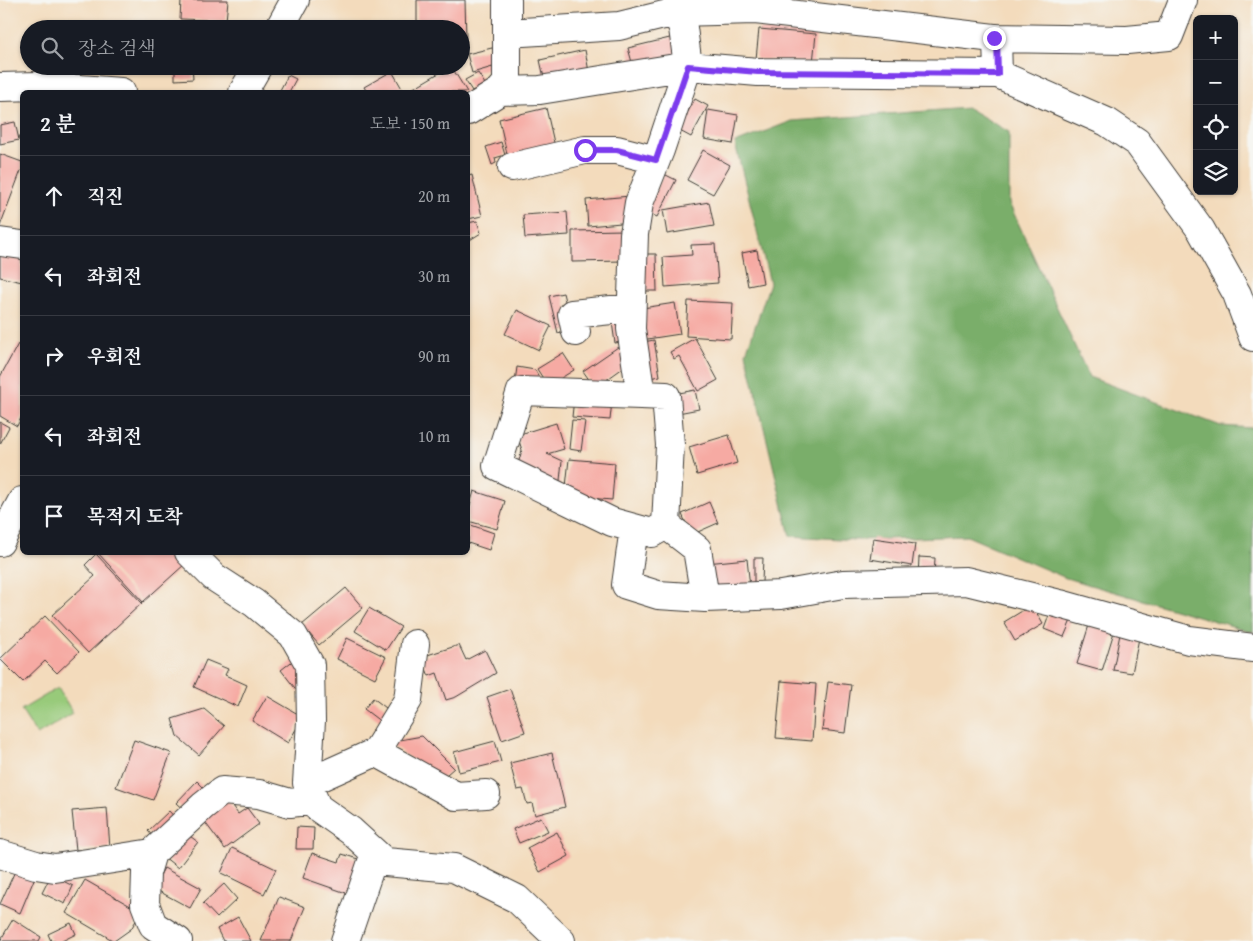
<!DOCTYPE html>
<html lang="ko">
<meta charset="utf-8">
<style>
:root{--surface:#171b24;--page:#20242c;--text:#f1f3f6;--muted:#9ea1a6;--line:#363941}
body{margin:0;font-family:"Gentium Book Plus","Noto Serif KR",serif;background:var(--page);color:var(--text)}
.controls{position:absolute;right:15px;top:15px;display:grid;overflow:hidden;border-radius:8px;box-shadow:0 1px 4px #0004}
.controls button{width:45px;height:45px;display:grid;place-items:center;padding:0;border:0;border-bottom:1px solid var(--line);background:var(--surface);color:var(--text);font:25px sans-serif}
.stop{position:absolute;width:15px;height:15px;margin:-11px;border:4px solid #7c3aed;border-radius:50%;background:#fff}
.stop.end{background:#7c3aed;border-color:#fff;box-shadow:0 1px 5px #0008}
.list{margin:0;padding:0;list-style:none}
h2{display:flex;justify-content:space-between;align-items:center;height:65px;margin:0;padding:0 20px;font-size:21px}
h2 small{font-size:16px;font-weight:400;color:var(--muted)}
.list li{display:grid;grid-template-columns:32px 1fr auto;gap:15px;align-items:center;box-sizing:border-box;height:80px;padding:0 20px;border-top:1px solid var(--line)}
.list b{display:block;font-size:19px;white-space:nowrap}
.list em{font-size:16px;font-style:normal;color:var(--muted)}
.icon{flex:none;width:28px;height:28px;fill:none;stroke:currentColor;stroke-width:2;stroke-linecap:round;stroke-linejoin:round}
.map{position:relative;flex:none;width:1253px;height:941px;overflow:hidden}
.search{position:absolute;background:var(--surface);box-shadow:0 1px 4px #0004;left:20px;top:20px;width:450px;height:55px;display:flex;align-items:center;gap:12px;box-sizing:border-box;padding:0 18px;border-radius:28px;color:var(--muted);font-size:19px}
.panel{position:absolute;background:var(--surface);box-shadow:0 1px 4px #0004;left:20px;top:90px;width:450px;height:465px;border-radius:8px}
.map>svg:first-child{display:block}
.green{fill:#98ca7a;stroke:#5a734b}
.forest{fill:#7aae6a;stroke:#4b6543}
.building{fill:#f6aaa3}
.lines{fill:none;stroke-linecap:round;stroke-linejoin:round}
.minor-casing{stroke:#3c3934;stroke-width:30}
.minor{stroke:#fff;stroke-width:28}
.route{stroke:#7c3aed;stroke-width:6}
</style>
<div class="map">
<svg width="1253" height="941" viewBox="0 0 1253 941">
<rect width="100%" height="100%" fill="#f6f6f2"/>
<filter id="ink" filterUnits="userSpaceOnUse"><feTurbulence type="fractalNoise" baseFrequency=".02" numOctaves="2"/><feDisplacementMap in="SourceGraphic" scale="10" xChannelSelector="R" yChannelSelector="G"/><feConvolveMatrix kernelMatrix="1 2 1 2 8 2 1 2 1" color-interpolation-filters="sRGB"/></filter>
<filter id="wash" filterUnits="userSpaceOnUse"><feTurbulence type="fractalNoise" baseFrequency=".0096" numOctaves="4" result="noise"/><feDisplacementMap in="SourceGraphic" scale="20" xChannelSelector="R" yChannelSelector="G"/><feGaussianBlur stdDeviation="1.12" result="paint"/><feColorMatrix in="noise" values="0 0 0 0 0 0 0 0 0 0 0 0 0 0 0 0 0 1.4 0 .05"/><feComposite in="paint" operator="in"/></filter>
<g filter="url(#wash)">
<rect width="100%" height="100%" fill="#f3dbbc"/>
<!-- green -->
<path class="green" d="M58,688l15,25 -36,22 -16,-25z"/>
<!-- forest -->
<path class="forest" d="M968,108l41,24v71l80,174 132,49 32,2v204l-187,-54 -99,-42 -110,4 -67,-4 -44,-183 24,-70 -35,-140 57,-22z"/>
<g id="blocks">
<!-- building -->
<path class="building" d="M181,0h47l-2,21 -46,-2z
M417,0h48l1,39h-5v-10h-44z
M759,29l57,5 -3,29 -57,-4z
M678,36l4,18 -49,12 -5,-18z
M496,47v19l-24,7 -5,-19z
M585,50l4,22 -44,10 -5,-22z
M175,66h17l1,13 -18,1z
M451,66l16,26h-56l-1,-2z
M392,71l12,21h-37l-3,-5z
M478,73l7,11 -13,7 -7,-11z
M288,75l8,4 -7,13h-10z
M695,99l13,7 -17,31 -13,-7z
M546,108l9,39 -47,11 -9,-39z
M708,110l30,5 -5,29 -29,-5z
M15,122l4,18 -19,4v-19z
M501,142l4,13 -10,3 1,5 -4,2 -6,-18z
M703,150l27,15 -17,29 -26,-14z
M0,154l22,8v6l-22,58z
M664,174l12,6 -19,37 -12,-6z
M472,175l10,41 -14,3v-43z
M630,196l2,26 -44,4 -2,-26z
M709,202l5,24 -47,8 -4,-24z
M567,212l2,23 -44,3 -2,-23z
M477,221l4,12 -13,8v-18z
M624,230v31l-52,1v-31z
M715,244l3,39 -53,4 -2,-30 29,-2 -1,-10z
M757,250l6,33 -15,3 -6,-33z
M640,254h16l1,37h-16z
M0,255l22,4v23l-22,-5z
M563,293l9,36 -14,4 -9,-37z
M688,301l45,2 -2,36 -45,-3z
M675,303l5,31 -39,6 -5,-31z
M517,310l34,16 -12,24 -34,-16z
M625,313l4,28 -14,2 -4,-28z
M695,338l23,42 -20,11 -19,-35 -5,3 -4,-7z
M654,340l6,36 -16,3 -6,-36z
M18,344l4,3v69l-5,10 -17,-10v-39z
M618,347l12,16 -35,25 -12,-17z
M563,353l11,17 -26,16 -11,-17z
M517,367l18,3 8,14 -28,-2z
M695,390l4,19 -21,4 -4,-19z
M574,398l38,3 -2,19 -38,-3z
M572,420l13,1 -4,30 -12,-2z
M0,422l9,5 -9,17z
M556,423l8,26 -17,5 15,7 -3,29 -43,-19 6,-21 -5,-15z
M729,435l8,28 -40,12 -8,-28z
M569,459l46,4 -3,37 -47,-4z
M474,491l31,10 -8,28 -29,-8v-9z
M709,502l9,21 -27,12 -9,-21z
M468,524l26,9 -5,17 -21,-7z
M873,538l42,6 -3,22 -42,-7z
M97,552h77l11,12 -42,38z
M96,554l46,49 -54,50 -36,-38 43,-39 -10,-11z
M919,557l16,1 -1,20h-16z
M754,558h9l-1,24h-8z
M747,559l3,28 -41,4 -3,-28z
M346,588l17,20 -44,37 -17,-20z
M1032,605l11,19 -28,17 -11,-19z
M369,608l32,19 -15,23 -31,-19z
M1051,610l21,8 -8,19 -20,-8z
M45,616l34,36 -22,21 -12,-12 -22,21 -23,-23z
M1089,625l25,7 -12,39 -25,-7z
M1120,634l19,4 -7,35 -19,-3z
M347,638l39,19 -11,21 -38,-19z
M459,645l7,15 19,-10 11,23 -40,24 -10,3 -9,-27 -8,3 -8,-19z
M295,659l11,14 -8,19 -17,-22z
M206,660l22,9 -3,6 22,10 -9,22 -44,-20z
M781,681l35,3 -4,57 -36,-3z
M828,682l23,3 -6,48 -23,-3z
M510,689l15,43 -23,8 -15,-43z
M267,696l36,21 -15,26 -36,-22z
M373,698l17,13 -9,11 -17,-13z
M204,709l20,17 -25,29 -22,-19 -5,-17z
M422,736l32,32 -15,13 -50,-39z
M134,740l37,13 -18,47 -37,-13z
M495,741l6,21 -42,10 -5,-20z
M552,753l13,54 -30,8 -3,-12 -5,1 -4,-15 -6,1 -7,-27z
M197,781l11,11 -20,22 -12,-11z
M226,798l12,16 9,-6 12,16 -34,25 -24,-32z
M107,808l3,40 -34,2 -4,-39z
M169,811l9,10 -21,20 -9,-10z
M541,817l7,14 -29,12 -6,-14z
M297,827l17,1 -1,21h-17z
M183,831l15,11 -20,26 -14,-11z
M557,832l12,24 -29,16 -13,-24z
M232,848l44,21 -12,25 -43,-21z
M312,853l27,9 3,-8 19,6 -12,34 -46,-16z
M164,868l37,20 -11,20 -37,-20z
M16,869l19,8 -15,36 -20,-9z
M51,875l22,11 -8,18 -23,-11z
M85,880l56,32 -10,17 -17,12 -48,-28z
M224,884l13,15 -20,19 -14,-15z
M279,897l26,10 -14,34h-30z
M238,917l13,24h-28l-6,-12z
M13,919l28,18 -2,4h-39z
M71,923l5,11 -14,7h-11l-3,-7z"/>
</g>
</g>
<g filter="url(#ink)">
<use href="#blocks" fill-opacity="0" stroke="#3c3934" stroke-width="1"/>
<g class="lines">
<!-- minor casing -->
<g class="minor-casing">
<path id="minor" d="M279,29l16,-29
M507,33l112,-7 57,-14 79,-2 239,28 133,2 42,-4 14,-36
M998,74l109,48 30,20 64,88 36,64 16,43
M0,87l38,-1 83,6
M500,91l40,-1 148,-24 -5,-38 -7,-16
M243,92l15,-26
M468,111l32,-20 7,-8v-83
M512,167l73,-17h32l39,10
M0,242l22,3
M576,332l-4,-18 59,-6
M641,395l-120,-4 -24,75 115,56 40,11 14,-8
M666,525l4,-80 -4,-49 -25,-1 -10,-66 3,-95 5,-31 21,-53 28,-84 70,6 240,2 -1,-36
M666,525l31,24 8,49 76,-3 62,-11 123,-3 94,23 129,36 64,8
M634,528l-8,57 32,10 47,3
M0,542l22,-41
M189,552l25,25 40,26 39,32 17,30 1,56 -4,62 10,24 34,24 34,31 69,6 63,31 44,42
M376,752l32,-52 7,-56
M307,783l69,-31 80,44 30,-2
M0,854l36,11 19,3 97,-15
M178,941l-25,-16 -8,-21 1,-31 6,-20 51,-47 19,-15 37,3 31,9 24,-3
M345,941l30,-88"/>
</g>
<!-- minor -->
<use href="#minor" class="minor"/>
</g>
</g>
<g class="lines" filter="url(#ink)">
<!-- route -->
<path class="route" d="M585,150h32l39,10 32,-94 70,6 240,2 -1,-36h-3"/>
</g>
</svg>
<div class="controls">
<button>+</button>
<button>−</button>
<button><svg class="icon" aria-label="locate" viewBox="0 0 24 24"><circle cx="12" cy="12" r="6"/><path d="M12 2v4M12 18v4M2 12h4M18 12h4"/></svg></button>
<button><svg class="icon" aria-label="layers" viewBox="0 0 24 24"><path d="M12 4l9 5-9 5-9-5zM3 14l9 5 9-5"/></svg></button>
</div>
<div class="stop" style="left:585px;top:150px"></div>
<div class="stop end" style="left:994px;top:38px"></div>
<div class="search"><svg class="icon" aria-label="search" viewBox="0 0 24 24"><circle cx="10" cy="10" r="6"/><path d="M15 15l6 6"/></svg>장소 검색</div>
<section class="panel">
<h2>2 분<small>도보 · 150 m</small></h2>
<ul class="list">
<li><svg class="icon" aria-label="ahead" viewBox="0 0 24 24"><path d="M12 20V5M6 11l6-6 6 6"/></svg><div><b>직진</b></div><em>20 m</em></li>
<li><svg class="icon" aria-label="left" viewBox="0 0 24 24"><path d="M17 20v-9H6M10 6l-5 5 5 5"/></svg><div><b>좌회전</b></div><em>30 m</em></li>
<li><svg class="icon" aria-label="right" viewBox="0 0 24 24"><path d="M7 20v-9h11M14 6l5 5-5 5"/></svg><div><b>우회전</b></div><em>90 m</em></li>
<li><svg class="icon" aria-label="left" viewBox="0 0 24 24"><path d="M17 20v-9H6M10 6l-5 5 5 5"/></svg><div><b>좌회전</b></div><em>10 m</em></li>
<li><svg class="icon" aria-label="arrive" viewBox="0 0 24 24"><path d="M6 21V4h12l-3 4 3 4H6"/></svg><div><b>목적지 도착</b></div></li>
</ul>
</section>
</div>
